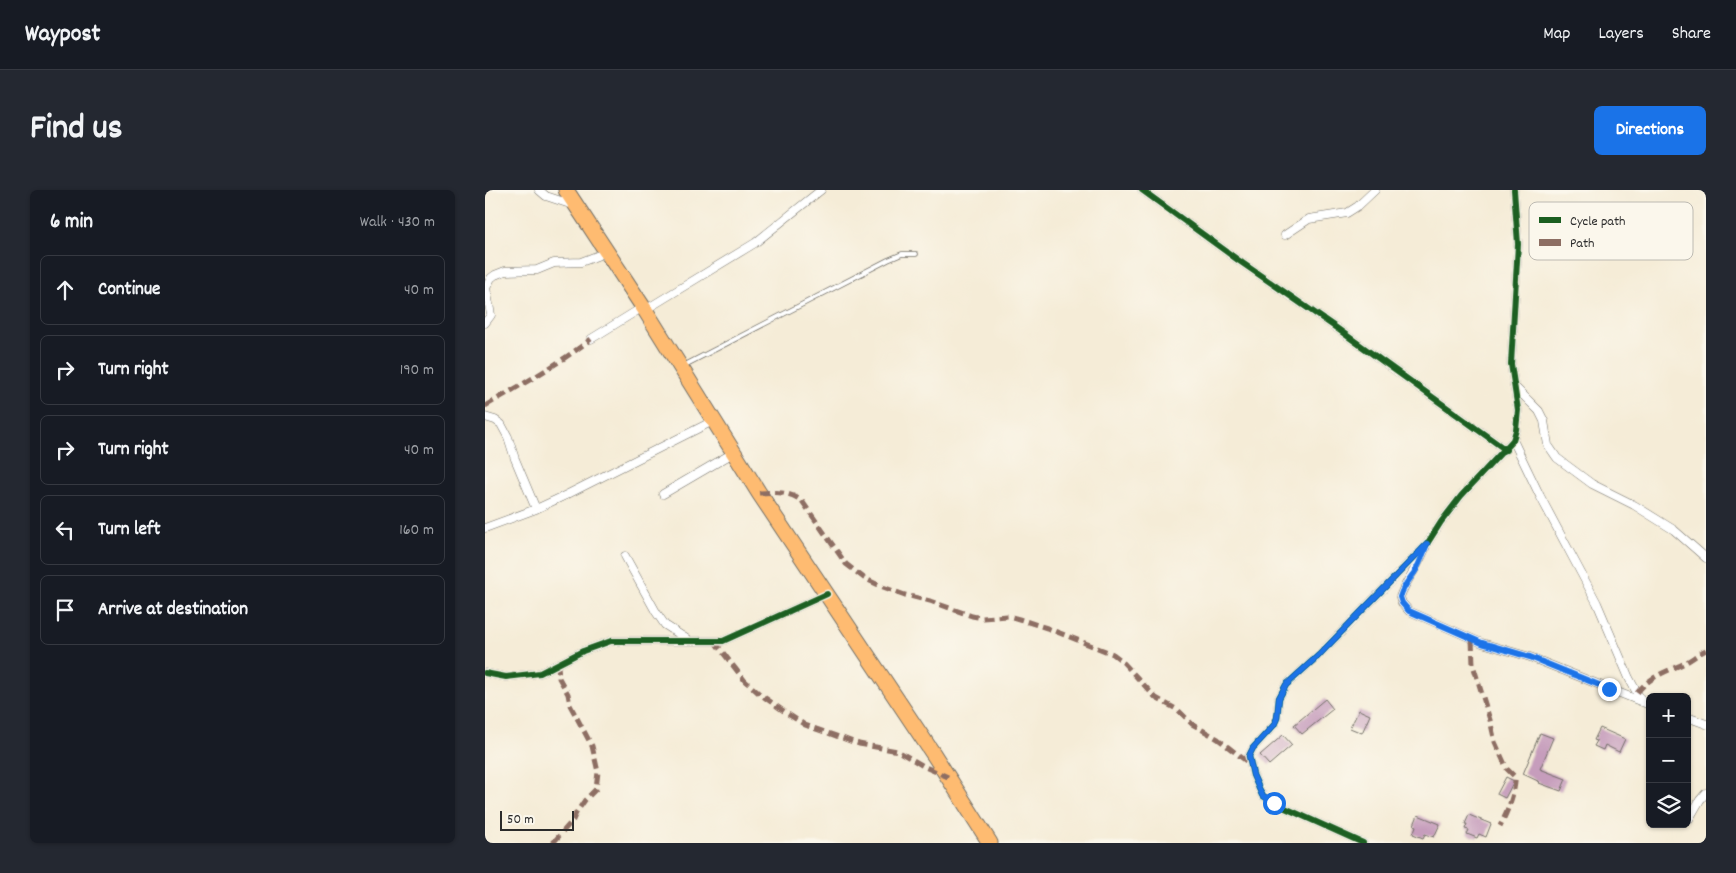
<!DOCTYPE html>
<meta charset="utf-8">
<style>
:root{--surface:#171b24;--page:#242831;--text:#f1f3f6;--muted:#9ea1a6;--line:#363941;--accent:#1a73e8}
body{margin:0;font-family:Dekko,sans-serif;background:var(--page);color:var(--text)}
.controls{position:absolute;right:15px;bottom:15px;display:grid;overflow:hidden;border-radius:8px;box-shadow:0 1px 4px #0004}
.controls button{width:45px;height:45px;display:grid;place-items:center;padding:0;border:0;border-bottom:1px solid var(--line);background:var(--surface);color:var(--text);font:25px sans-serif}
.scale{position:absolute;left:15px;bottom:12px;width:74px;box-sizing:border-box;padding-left:5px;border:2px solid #2b2b2b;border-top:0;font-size:14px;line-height:18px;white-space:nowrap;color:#2b2b2b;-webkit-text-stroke:4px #fbf7ec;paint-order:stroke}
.stop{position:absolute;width:15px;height:15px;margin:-11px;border:4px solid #1a73e8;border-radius:50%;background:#fff}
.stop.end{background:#1a73e8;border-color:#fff;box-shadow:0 1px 5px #0008}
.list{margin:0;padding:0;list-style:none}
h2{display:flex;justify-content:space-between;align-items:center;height:65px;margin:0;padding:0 20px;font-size:21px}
h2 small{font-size:16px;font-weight:400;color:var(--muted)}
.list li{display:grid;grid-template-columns:32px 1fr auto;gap:15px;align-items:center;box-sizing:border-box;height:70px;margin:0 10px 10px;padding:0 10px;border:1px solid var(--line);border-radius:8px}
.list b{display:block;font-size:19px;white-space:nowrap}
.list em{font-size:16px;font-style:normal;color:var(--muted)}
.icon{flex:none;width:28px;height:28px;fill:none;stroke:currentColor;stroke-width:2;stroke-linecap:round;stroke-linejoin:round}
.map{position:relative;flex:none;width:1221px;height:653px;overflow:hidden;border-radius:8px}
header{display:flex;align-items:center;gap:30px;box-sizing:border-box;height:70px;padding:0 25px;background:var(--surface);border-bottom:1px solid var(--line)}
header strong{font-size:24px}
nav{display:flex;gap:28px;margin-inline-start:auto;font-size:18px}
.intro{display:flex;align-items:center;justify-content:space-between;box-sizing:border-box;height:120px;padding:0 30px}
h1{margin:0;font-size:35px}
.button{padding:12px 22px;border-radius:8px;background:var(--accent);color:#fff;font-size:18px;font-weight:700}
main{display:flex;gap:30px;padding:0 30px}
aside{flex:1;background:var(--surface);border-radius:8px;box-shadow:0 1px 4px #0004}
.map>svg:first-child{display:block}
.building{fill:#c69dbc}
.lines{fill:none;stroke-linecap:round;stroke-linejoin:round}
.lane-casing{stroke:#726f67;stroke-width:5.5}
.street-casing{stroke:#726f67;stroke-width:9}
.highway-casing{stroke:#726f67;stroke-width:17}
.lane{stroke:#fff;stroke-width:4}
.street{stroke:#fff;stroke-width:8}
.highway{stroke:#febb71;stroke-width:15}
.quiet{stroke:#8d6e63;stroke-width:5;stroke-dasharray:10 5;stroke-linecap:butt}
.cycleway-casing{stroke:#fbf7ec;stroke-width:9}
.cycleway{stroke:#1b5e20;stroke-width:6}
.route{stroke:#1a73e8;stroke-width:6}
.key{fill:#fbf7ec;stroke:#bdbab2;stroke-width:1}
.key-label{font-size:14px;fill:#2b2b2b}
</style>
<header>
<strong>Waypost</strong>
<nav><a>Map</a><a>Layers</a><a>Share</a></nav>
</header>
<div class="intro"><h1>Find us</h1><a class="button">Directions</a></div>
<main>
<aside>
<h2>6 min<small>Walk · 430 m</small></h2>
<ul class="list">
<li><svg class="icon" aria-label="ahead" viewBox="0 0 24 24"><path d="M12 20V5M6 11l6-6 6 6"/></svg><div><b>Continue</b></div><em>40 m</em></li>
<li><svg class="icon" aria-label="right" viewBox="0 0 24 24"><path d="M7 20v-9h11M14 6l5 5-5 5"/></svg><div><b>Turn right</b></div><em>190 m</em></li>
<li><svg class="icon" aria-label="right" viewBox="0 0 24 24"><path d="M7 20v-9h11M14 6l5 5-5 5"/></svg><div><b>Turn right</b></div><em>40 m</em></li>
<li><svg class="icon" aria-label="left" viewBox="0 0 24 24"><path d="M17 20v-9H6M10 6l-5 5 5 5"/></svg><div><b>Turn left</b></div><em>160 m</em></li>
<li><svg class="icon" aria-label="arrive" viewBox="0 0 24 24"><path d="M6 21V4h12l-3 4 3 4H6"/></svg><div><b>Arrive at destination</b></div></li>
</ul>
</aside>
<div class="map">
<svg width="1221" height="653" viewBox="0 0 1221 653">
<rect width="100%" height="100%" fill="#fbf7ec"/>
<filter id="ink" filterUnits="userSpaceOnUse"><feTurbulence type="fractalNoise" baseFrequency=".02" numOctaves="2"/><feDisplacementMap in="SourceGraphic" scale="10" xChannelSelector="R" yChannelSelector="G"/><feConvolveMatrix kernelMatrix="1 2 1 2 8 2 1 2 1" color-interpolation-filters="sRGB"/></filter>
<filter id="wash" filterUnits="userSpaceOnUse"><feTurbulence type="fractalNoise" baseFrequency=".0096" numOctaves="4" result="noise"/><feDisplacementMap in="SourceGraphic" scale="20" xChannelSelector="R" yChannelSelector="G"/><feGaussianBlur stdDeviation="1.12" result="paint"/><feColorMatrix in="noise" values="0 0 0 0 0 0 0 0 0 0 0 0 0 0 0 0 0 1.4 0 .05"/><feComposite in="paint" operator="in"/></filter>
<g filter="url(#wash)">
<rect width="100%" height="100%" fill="#f5ecd7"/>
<g id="blocks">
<!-- building -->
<path class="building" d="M840,509l8,10 -31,25 -8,-9z
M874,520l11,5 -8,18 -12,-5z
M1115,538l25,11 -6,13 -14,-7 -2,5 -9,-4 3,-5 -3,-1z
M1055,543l13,5 -13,31 26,10 -5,12 -22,-8 1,-1 -17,-8z
M798,545l9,10 -23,20 -9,-10z
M1021,587l8,4 -9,17 -8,-4z
M933,625l22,9 -6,13 -9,-3 -2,4 -10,-4 3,-8 -2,-1z
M984,625l22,9 -5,13 -7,-3 -2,4 -10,-4 2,-4 -4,-1 2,-5h-2z"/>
</g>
</g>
<g filter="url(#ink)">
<use href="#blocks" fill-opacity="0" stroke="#726f67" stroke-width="1"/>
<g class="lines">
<!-- lane casing -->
<g class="lane-casing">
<path id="lane" d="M200,175l203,-105 14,-6h14"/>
</g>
<!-- street casing -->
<g class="street-casing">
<path id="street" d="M54,0l7,6 30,10
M657,0l96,70 97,67 171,123
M800,45l24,-16 38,-6 11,-7 17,-16
M160,120l110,-67 66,-53
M0,133l6,-8 -5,-27 5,-10 4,-3 10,-4 32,-1 17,-7 27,-1 26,-10
M106,149l52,-32
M1029,196l25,25 5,10 4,24 9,13 35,26 42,21 40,25 32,28
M0,227l10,3 6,4 7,13 7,22 21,50
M1028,250l27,56 57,107 32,75 13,24
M178,304l70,-41
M0,338l51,-19 30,-14 147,-74
M941,356c-6,19 -20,33 -26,51l2,6 7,8 73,32 48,14 120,48
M140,366l31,56 9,13 25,16
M0,483l21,4 34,-4 43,-22 28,-10h112l104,-47
M1202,527l19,7
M1204,629l11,-19 6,-7
M878,653l-89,-40 -12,-8 -9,-20 -4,-19 4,-8 21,-23 3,-7 2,-20 7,-13 33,-30 108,-111 14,-22 20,-26 52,-56 3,-10 2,-20 -7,-46 7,-120 -4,-54"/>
</g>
<!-- highway casing -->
<g class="highway-casing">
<path id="highway" d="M81,0l79,120 114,183 175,262 56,88"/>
</g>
<!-- lane -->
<use href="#lane" class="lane"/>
<!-- street -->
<use href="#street" class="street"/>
<!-- highway -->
<use href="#highway" class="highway"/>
<!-- quiet -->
<path class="quiet" d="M0,216c36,-21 74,-42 106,-67
M274,303c16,-1 29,-2 43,8l44,63 18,14 19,9 22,8 25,6 42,15 10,2 26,-2 11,3 28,9 66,26 8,6 35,38 22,12 14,14 26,15 32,25
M987,449l1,26 17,55 5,22 12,27 8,8c1,14 -8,36 -15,49
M229,451l31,40 16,14 27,19 17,11 54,19 39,7 27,16 23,10
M1152,503c12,-16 28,-21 46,-29 8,-4 15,-10 23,-14
M68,653l20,-23 3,-7 9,-13 11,-11 2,-17 -6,-26 -22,-41 -2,-11 -9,-16 -1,-13"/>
<!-- cycleway casing -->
<g class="cycleway-casing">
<path id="cycleway" d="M657,0l96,70 97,67 171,123
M0,483l21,4 34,-4 43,-22 28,-10h112l104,-47
M878,653l-89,-40 -12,-8 -9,-20 -4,-19 4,-8 21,-23 3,-7 2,-20 7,-13 33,-30 108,-111 14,-22 20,-26 52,-56 3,-10 2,-20 -7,-46 7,-120 -4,-54"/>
</g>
<!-- cycleway -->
<use href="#cycleway" class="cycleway"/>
</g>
</g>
<g class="lines" filter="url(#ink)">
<!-- route -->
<path class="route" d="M789,613l-12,-8 -9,-20 -4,-19 4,-8 21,-23 3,-7 2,-20 7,-13 33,-30 108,-111c-4,10 -7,20 -13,29 -6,8 -11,14 -14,24l2,6 7,8 73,32 48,14 79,32"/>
</g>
<!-- legend -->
<rect x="1044" y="12" width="164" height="58" rx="8" class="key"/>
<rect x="1054" y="27" width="22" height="6" fill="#1b5e20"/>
<rect x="1054" y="49" width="22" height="7" fill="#8d6e63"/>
<g class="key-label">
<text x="1085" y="35">Cycle path</text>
<text x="1085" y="57">Path</text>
</g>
</svg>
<div class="controls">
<button>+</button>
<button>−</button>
<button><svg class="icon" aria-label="layers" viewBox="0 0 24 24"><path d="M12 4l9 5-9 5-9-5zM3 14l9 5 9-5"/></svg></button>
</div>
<div class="scale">50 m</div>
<div class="stop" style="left:789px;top:613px"></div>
<div class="stop end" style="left:1124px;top:499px"></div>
</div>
</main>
